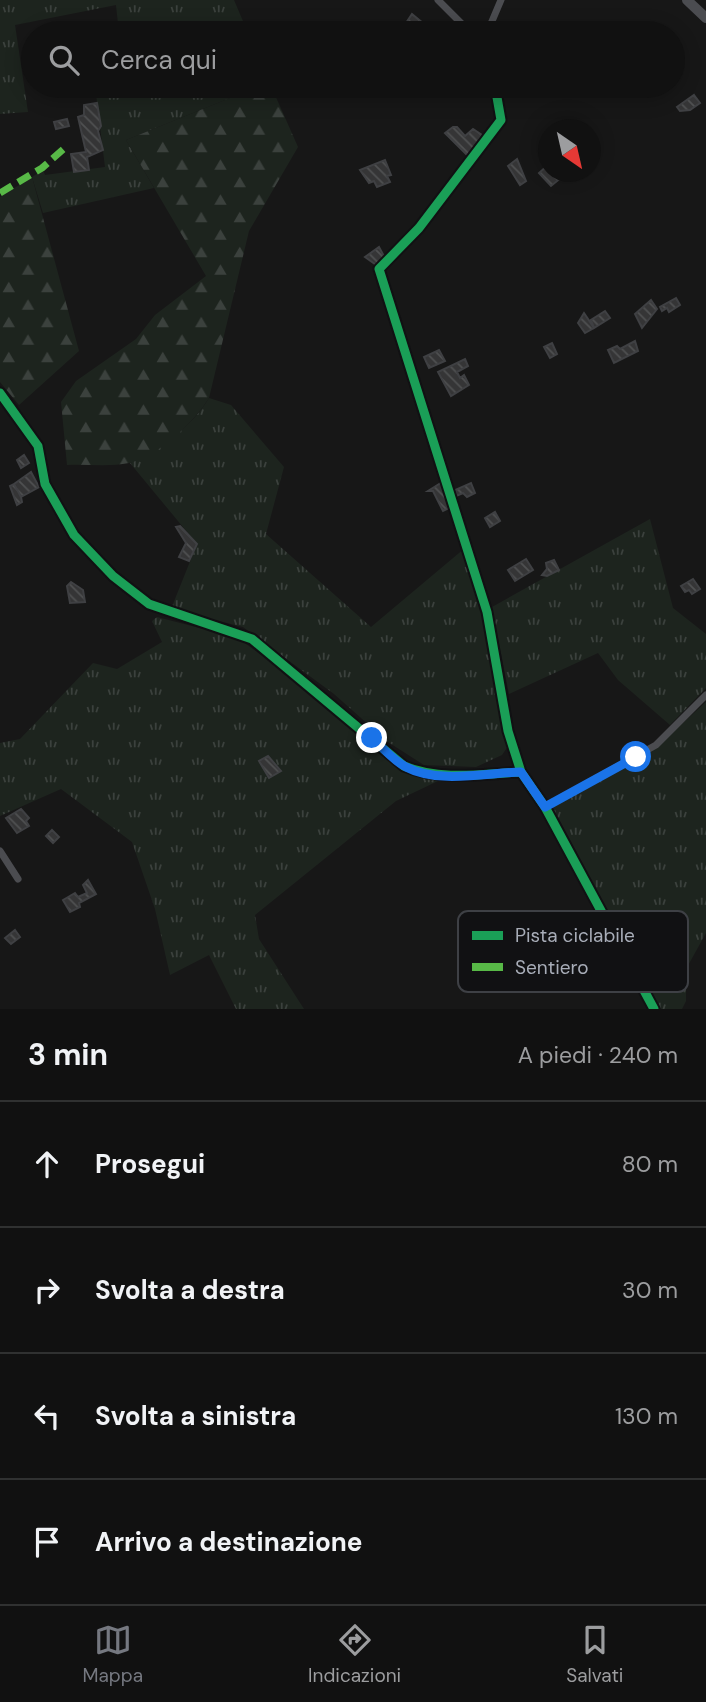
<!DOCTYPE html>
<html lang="it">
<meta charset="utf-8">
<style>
:root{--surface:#111;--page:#1e1f1f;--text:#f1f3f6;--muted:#9c9d9f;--line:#303131;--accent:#757880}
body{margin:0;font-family:"DM Sans",sans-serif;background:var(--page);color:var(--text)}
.compass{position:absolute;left:538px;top:119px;width:63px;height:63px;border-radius:50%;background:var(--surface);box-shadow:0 4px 18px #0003;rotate:146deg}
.stop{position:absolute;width:21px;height:21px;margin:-16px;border:5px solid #1a73e8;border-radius:50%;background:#fff}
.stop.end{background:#1a73e8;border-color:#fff;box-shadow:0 2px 7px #0008}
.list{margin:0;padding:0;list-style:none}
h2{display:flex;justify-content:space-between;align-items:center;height:91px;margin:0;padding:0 28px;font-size:30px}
h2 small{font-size:23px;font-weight:400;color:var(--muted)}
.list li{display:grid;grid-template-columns:46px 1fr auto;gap:21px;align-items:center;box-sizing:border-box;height:126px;padding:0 28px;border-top:2px solid var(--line)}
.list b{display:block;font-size:26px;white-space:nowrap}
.list em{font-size:23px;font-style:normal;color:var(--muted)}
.icon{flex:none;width:38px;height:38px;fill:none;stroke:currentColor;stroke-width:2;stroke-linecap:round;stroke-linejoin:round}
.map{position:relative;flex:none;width:706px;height:1009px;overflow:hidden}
.search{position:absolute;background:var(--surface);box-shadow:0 4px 18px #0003;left:21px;right:21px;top:21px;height:77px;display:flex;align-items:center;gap:18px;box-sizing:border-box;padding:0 24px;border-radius:38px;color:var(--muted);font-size:26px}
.sheet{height:595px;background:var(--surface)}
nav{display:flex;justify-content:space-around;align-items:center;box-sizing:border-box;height:98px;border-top:2px solid var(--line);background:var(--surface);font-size:19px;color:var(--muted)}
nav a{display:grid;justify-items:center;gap:4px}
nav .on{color:var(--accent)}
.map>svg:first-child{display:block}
.grass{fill:url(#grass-tufts)}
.forest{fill:url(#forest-firs)}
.building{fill:url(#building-back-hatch);stroke:#3f4043;stroke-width:2}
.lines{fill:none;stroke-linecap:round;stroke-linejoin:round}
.minor{stroke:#4b4c50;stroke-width:7}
.tertiary{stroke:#4b4c50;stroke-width:10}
.quiet{stroke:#58b947;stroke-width:7;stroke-dasharray:14 7;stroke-linecap:butt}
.cycleway-casing{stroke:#111113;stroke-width:13}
.cycleway{stroke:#1a9f57;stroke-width:9}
.route{stroke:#1a73e8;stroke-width:9}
.key{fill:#111113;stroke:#3e4045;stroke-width:2}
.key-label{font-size:19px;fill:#a8adb8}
</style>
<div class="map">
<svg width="706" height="1009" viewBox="0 0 706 1009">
<defs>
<pattern id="grass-tufts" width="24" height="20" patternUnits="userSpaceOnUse" patternTransform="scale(1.75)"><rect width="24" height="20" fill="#1d241e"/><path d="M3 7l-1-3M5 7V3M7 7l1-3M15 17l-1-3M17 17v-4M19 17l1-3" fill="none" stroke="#3b413d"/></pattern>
<pattern id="forest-firs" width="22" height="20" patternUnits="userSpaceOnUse" patternTransform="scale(1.75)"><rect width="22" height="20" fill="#1d241e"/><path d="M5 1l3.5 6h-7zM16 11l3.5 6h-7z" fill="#3b413d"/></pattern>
<pattern id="building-back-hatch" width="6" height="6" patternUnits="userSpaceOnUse" patternTransform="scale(1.75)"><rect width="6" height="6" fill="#353536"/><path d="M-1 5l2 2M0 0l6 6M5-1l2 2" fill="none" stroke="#4f5051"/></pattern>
</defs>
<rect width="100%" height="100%" fill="#171717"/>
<!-- grass -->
<path class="grass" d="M0,0h234l14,33h-129l-3,-28 -101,20 13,87 -28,2z
M95,86h165l-134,54 28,48 -111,25 -11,-36 11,-7 2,5 60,-8z
M209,398l22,7 53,62 -18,67 105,93 94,-79 32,99 13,96 -8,12 -26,12 -52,-2 -36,-23 -54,-48 -91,-67 -72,-18 26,-65 -67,-81c32,-16 60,-34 79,-65z
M650,519l23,89 33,26v54l-36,37 -52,-45 -20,-27 -89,41 -17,-87z
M157,617l81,21 89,65 70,60 41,18 -42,20 -141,114 4,24 45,70h-68l-27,-54 -39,20 -15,-66 -23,-67 -71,-53 -61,27v-73l20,-4 73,-76 24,6 45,-27 -10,-21z
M706,702v231l-20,36v32l-4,8h-21l-108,-201 5,-6 93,-50z"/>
<!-- forest -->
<path class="forest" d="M260,86h11l27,61 -49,84 -40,167c-15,24 -51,59 -80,65 -19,4 -42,1 -62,2l-6,-63 15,-21 60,-42 19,-24 51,-39 -80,-136z
M32,177l47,174 -60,54 -19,-23v-185z"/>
<!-- building -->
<path class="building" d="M412,14l11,9 -9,10h-7l-5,-4z
M694,95l6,8 -10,7 -10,1 -3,-4z
M97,103l4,23 -3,5 5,19 -16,7 2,13 -15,2 -3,-18 15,-2 -8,-35 6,-2v-10z
M67,119l2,7 -13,3 -2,-7z
M453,127h4l8,9 8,-7 9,6 -14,21 -23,-23z
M517,159l9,22 -6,4 -12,-19z
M385,160l6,15 -4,1 3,6 -13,5 -3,-6 -5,2 -9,-13z
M548,165v7h20l-17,14 -12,-13z
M379,247l7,13 -7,7 -14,-10z
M676,298l4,7 -11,7 -2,-4 -5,3 -2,-4z
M651,300l6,9 -15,19 -7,-14z
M605,311l5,7 -16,10 -3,-8z
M584,313l10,15 -9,5 -7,-10z
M635,341l3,10 -24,12 -6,-13 9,-4 3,3z
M552,343l5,11 -7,4 -6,-11z
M439,350l6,11 -16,7 -5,-11z
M465,359l3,7 -11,6 3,6 4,-3 5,10 -18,11 -13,-24z
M24,455l5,8 -8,5 -4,-8z
M31,472l8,15 -18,10 -7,-13z
M444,481l9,25 -10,5 -10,-20h-5z
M471,483l4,10 -8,4 -4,-4 -7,3 -1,-6z
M14,484l7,13 1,5 -5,3 -7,-19z
M495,512l5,9 -10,6 -5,-9z
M180,526l17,18 -8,17 -10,-4 7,-14 -10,-16z
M526,559l7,11 -18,11 -7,-11z
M554,560l5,10 -12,6 -5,-1 5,-6 -1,-6z
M693,579l7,10 -8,5 -3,-4 -4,2 -4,-6z
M71,582l12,8 2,12 -15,1 -3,-17z
M268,756l13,15 -12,7 -10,-17z
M21,809l8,9 -3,3 3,5 -12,7 -11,-15z
M52,830l7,7 -6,6 -7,-7z
M88,880l8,14 -17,9 1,4 -10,5 -7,-12 12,-7 3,4 9,-4 -4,-8z
M15,930l5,7 -9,7 -6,-6z"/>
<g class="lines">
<!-- minor -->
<path class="minor" d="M438,0l33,33
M487,33l14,-33
M495,86l6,34 -82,108 -40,41 108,343 21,119 13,41 24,35 109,202
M0,393l38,53 7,38 29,51 39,41 36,28 103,35 152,127c36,15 78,8 117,6
M545,807l111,-62 50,-50
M0,851l18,28"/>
<!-- tertiary -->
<path class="tertiary" d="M687,0l19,18"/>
<!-- quiet -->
<path class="quiet" d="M0,193l42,-25 25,-22"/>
<!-- cycleway casing -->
<g class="cycleway-casing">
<path id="cycleway" d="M495,86l6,34 -82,108 -40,41 108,343 21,119 13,41 24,35 109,202
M0,393l38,53 7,38 29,51 39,41 36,28 103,35 152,127c36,15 78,8 117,6"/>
</g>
<!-- cycleway -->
<use href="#cycleway" class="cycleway"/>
</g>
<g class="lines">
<!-- route -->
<path class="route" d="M372,738c11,10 22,23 34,29 32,17 80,6 115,5l24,35 91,-50"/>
</g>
<!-- legend -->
<rect x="458" y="911" width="230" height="81" rx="10" class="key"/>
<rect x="472" y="931" width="31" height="9" fill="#1a9f57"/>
<rect x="472" y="963" width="31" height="8" fill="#58b947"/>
<g class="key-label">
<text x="515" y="942">Pista ciclabile</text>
<text x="515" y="974">Sentiero</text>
</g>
</svg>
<svg class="compass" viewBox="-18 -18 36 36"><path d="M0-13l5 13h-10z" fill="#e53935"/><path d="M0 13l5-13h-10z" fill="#9c9d9f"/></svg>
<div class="stop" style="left:636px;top:757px"></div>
<div class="stop end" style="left:372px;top:738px"></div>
<div class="search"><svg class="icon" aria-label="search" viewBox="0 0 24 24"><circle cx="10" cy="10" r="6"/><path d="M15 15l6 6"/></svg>Cerca qui</div>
</div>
<section class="sheet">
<h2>3 min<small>A piedi · 240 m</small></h2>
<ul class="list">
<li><svg class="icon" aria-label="ahead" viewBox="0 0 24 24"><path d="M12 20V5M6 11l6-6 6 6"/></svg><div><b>Prosegui</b></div><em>80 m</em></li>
<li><svg class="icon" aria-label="right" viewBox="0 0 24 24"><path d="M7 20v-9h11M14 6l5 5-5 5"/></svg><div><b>Svolta a destra</b></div><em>30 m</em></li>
<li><svg class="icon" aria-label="left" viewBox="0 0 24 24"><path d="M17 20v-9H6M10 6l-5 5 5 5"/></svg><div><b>Svolta a sinistra</b></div><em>130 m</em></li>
<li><svg class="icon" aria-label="arrive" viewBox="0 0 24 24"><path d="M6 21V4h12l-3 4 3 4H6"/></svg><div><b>Arrivo a destinazione</b></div></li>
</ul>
</section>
<nav>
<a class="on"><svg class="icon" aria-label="map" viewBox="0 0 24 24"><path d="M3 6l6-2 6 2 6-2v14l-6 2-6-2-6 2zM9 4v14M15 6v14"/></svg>Mappa</a>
<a><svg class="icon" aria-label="directions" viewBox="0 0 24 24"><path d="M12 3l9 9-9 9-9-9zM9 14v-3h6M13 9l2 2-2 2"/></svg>Indicazioni</a>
<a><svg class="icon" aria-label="saved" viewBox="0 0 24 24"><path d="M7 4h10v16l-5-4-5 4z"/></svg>Salvati</a>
</nav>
